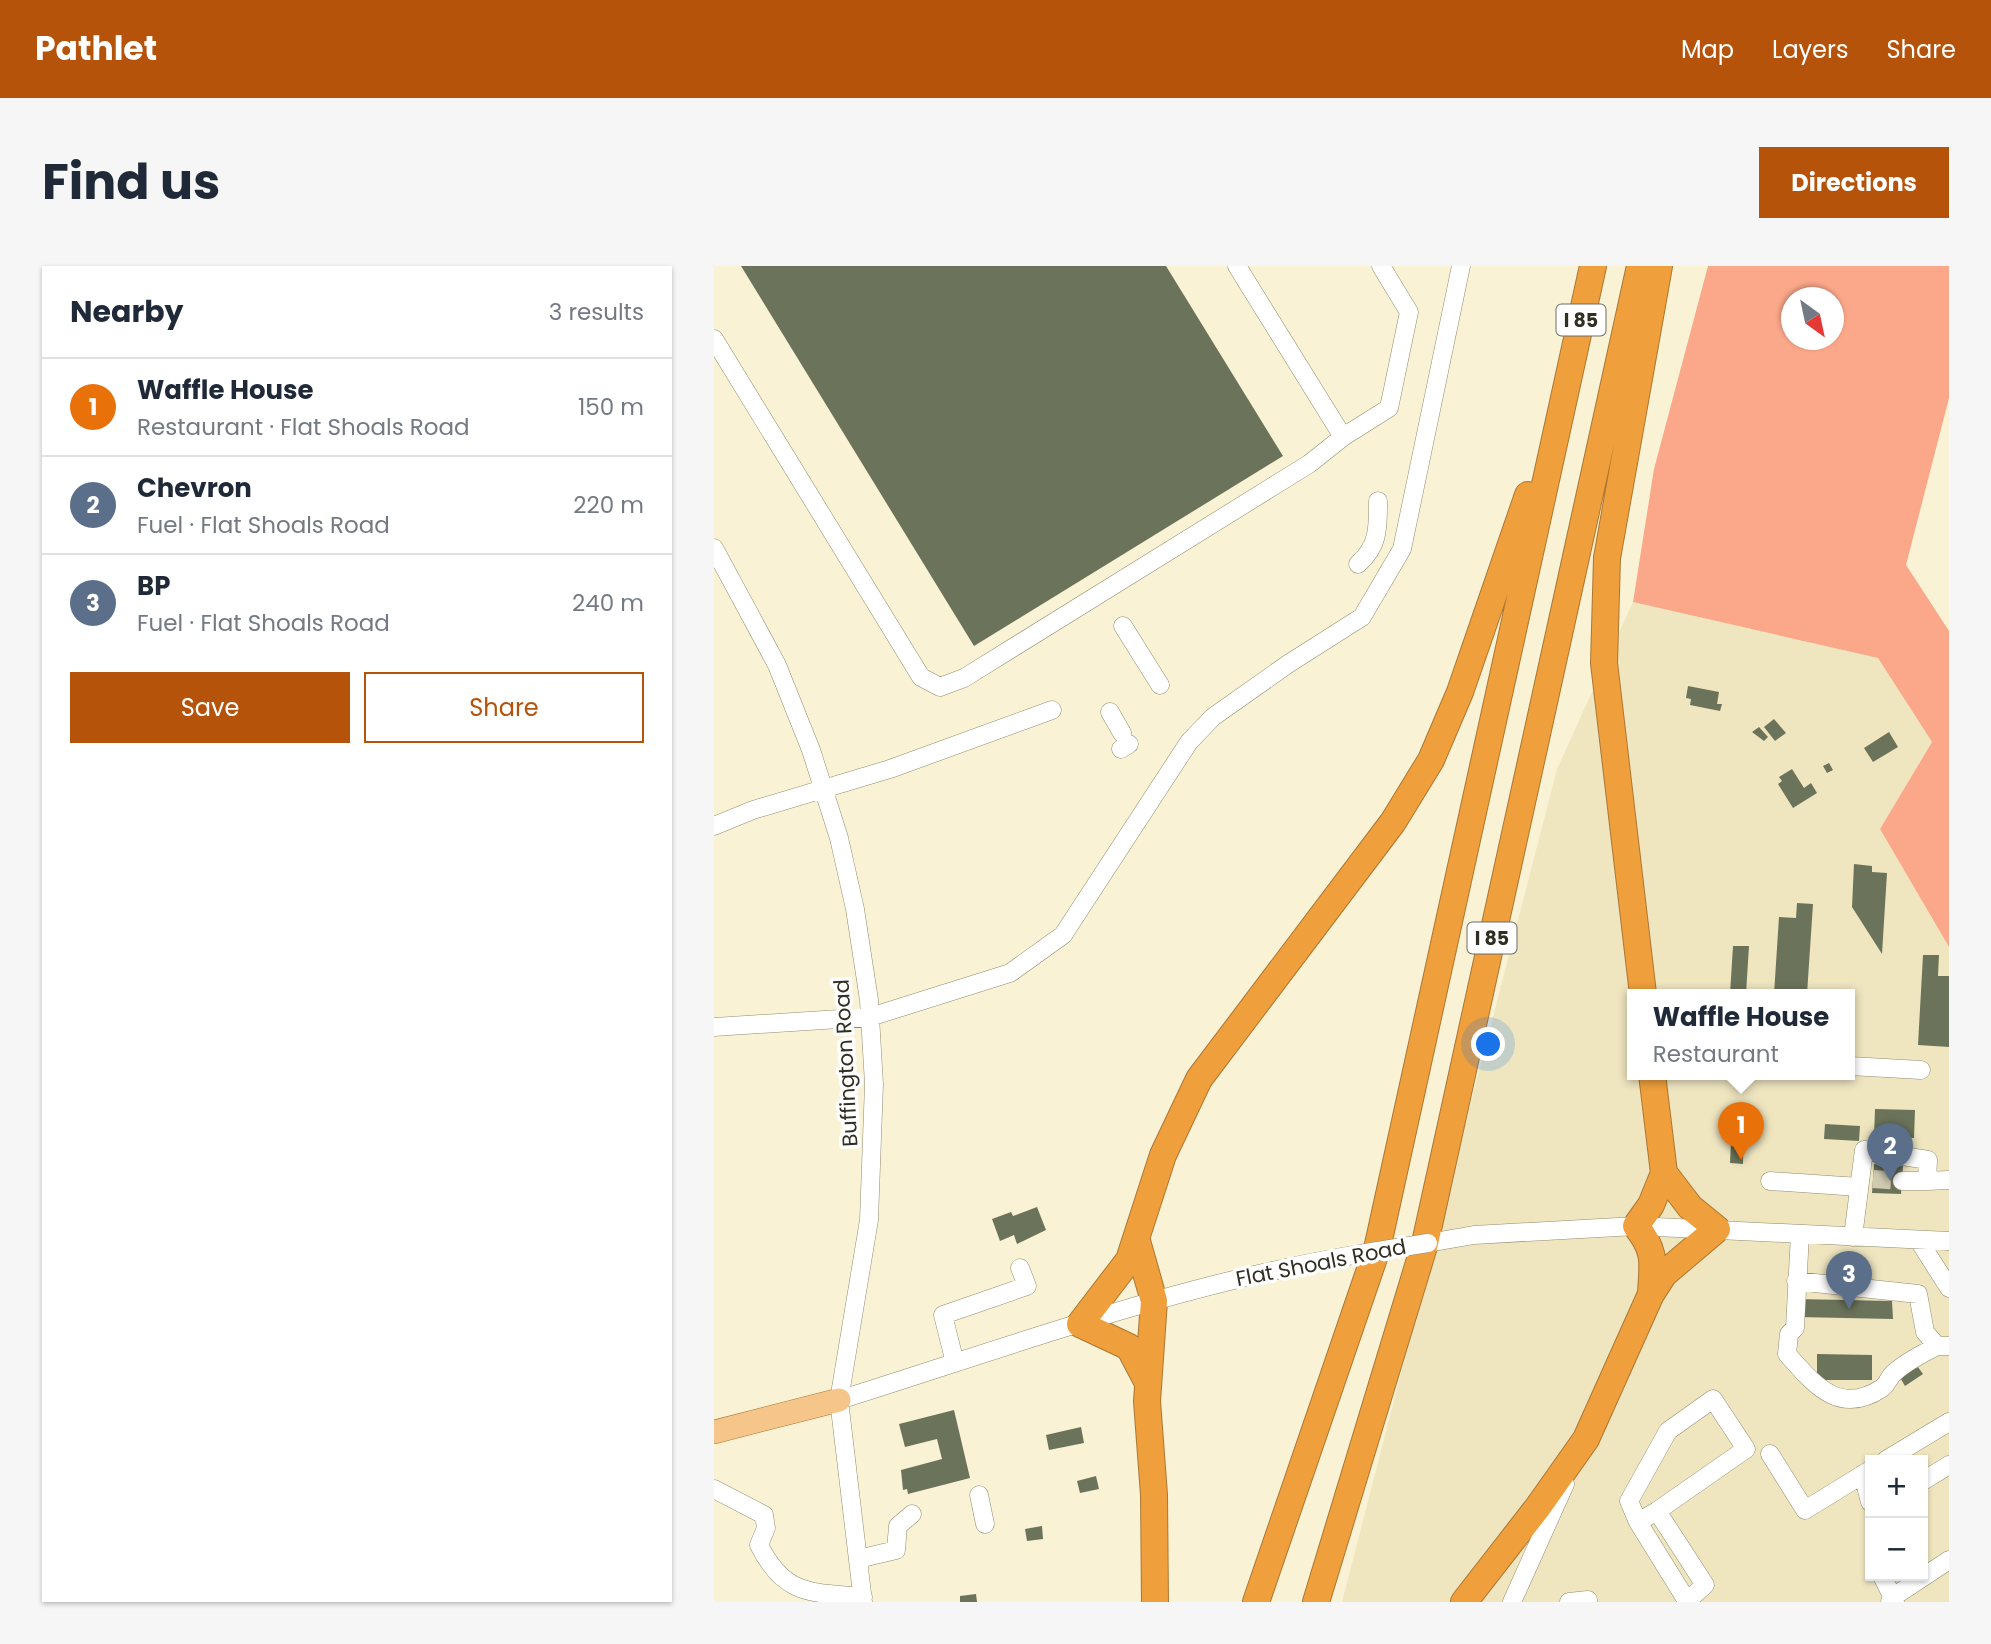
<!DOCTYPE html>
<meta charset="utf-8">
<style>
:root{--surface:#fff;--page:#f6f6f7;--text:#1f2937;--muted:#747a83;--line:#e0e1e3;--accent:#b45309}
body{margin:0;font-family:Poppins,sans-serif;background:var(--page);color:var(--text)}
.controls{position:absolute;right:21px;bottom:21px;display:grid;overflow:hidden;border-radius:0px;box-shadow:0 2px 5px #0004}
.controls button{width:63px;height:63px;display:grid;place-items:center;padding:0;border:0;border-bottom:2px solid var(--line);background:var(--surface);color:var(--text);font:35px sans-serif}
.compass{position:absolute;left:1067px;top:21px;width:63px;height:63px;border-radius:50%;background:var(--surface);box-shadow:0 2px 5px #0004;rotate:147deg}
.you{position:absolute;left:775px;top:779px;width:24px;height:24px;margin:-18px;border:5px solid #fff;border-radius:50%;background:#1a73e8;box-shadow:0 0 0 10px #1a73e833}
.badge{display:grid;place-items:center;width:46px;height:46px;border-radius:50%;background:var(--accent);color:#fff;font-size:23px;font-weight:700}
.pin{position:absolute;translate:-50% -58px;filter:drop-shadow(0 2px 4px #0008)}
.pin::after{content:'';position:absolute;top:37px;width:24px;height:21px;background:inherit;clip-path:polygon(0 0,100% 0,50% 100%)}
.popup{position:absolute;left:913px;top:723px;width:228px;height:91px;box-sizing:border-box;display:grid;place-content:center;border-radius:0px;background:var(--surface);filter:drop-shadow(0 2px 5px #0005);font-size:23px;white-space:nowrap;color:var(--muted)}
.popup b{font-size:26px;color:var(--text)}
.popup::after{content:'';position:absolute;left:50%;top:100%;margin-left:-14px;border:14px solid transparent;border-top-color:var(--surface)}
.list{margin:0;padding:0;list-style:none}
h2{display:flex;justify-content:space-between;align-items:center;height:91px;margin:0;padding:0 28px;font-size:30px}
h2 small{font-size:23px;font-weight:400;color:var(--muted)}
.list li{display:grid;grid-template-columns:46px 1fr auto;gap:21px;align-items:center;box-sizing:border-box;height:98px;padding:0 28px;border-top:2px solid var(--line)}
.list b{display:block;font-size:26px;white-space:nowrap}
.list p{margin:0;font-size:23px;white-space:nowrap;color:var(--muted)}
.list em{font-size:23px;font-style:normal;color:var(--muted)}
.actions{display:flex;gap:14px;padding:21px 28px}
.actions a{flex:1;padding:16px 0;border:2px solid var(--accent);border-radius:0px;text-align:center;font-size:24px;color:var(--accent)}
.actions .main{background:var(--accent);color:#fff}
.map{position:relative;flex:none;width:1235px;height:1336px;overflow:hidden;border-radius:0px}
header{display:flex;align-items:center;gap:42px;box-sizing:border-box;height:98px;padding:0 35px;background:var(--accent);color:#fff}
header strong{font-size:33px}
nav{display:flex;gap:38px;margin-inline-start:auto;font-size:24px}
.intro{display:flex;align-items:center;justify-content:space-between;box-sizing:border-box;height:168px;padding:0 42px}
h1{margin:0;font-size:49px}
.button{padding:18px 32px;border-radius:0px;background:var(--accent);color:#fff;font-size:24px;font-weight:700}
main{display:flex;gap:42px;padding:0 42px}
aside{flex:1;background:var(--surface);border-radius:0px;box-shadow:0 2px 5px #0004}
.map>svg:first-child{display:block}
.built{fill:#efe6c0;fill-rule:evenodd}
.forest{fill:#fba789;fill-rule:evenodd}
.building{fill:#6b745a}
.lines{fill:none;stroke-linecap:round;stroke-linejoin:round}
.minor-tunnel{stroke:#d1cbb1;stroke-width:18;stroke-dasharray:18 9;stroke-linecap:butt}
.minor-casing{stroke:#928b70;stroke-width:19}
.major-casing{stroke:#ac7733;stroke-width:24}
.highway-casing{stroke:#ac7733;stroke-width:28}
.minor{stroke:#fff;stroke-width:18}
.major{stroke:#f5c58a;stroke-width:23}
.highway{stroke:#ef9f3c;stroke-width:26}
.minor-bridge-casing{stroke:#928b70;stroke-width:19;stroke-linecap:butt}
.minor-bridge{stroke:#fff;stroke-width:18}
.labels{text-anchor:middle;stroke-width:7;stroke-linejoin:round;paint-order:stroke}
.shield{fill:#fefefe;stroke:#6e6c65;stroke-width:2}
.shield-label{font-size:19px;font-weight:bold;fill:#312e23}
.street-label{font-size:21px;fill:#312e23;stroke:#fefefe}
</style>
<header>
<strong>Pathlet</strong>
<nav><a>Map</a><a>Layers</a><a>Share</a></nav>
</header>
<div class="intro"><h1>Find us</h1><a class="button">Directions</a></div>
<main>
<aside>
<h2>Nearby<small>3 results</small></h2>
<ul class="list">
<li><span class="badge" style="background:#e8710a">1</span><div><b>Waffle House</b><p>Restaurant · Flat Shoals Road</p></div><em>150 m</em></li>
<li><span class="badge" style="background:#5c6f8a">2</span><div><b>Chevron</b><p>Fuel · Flat Shoals Road</p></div><em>220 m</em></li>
<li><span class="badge" style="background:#5c6f8a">3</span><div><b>BP</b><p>Fuel · Flat Shoals Road</p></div><em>240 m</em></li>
</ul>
<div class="actions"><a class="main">Save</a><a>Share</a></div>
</aside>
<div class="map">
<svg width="1235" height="1336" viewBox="0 0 1235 1336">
<rect width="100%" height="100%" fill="#f9f2d4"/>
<!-- built -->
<path class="built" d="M919,336l245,56 54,84 -52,87 69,118v655h-607l215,-833zM918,728h218v80h-218zM1156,1194h53v116h-53z"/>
<!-- forest -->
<path class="forest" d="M994,0h241v132l-43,167 43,66v316l-69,-118 52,-87 -54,-84 -245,-56 21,-133zM1078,32h42v42h-42z"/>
<!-- building -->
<path class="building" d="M27,0h425l117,190 -309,190z
M974,420l31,6 -2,12h5l-2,7 -30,-6 1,-6 -5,-1z
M1060,453l12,14 -11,8 -11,-14z
M1045,461l9,10 -4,4 -12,-9z
M1175,466l9,15 -25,15 -9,-14z
M1115,497l4,7 -6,3 -4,-7z
M1078,503l12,19 7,-5 6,10 -24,15 -15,-24 4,-3 -3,-4z
M1140,598l18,2v6l15,1 -5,81 -30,-47z
M1083,637l16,1 -6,90h-33l5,-77 17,1z
M1019,680h16l-3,48h-16z
M1209,689h16l-1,21h11v71l-31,-2z
M1161,843l40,1 -1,28 -40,-1z
M1018,853l12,1 -1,44 -13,-1z
M1111,858l35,2 -1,15 -35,-2z
M1160,898l29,2 -2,28 -29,-1z
M323,941l9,23 -29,14 -3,-9 -14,6 -8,-22 19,-7 2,4z
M1083,1033l95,2 1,18 -96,-2z
M1103,1088l55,1v25h-55z
M1201,1097l8,11 -18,12 -7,-12z
M240,1144l16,68 -62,16 -1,-5 -4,1 -2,-20 41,-11 -5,-20 -32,8 -6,-23z
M367,1161l3,16 -35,7 -3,-15z
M382,1210l3,13 -19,4 -3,-12z
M328,1260l1,13 -16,2 -2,-12z
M262,1328l1,8h-17v-6z"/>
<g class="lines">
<!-- minor-tunnel -->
<path class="minor-tunnel" d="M1159,913l29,2"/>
<!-- minor casing -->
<g class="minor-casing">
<path id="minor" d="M523,0l106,171
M0,73l207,338 19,10 24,-9 345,-214 34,-27 46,-29 20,-96 -28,-46
M0,282l63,117 34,85 28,88 16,71 14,91 5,84 -5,136 -30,180 24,202
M644,298c21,-18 20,-37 20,-63
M409,360l37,59
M396,446l12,21
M407,483l8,-5
M0,560l39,-16 137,-41 162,-59
M0,761l156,-10 140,-44 53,-38 126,-193 24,-25 75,-53 74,-47 40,-68 59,-283
M1136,800l71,4
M1056,915l89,6
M1188,915h25
M1086,968l-5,94 -6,6 -2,20c26,29 52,63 95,34 6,-4 7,-12 13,-16 12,-11 27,-18 42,-26
M1139,971l11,-87 64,10 -1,21 22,-1
M1205,975l30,47
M714,977l46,-8 162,-9 313,15
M1082,1015l122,13 7,38 12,14h12
M241,1097l-12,-48 84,-29 -7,-18
M125,1134c172,-54 343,-117 520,-146
M1056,1188l35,56 65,-40
M1172,1194l63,-38
M1149,1208l7,28
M1209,1215l26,-16
M0,1223l50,26 2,13 -7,17c26,52 53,47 104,52
M265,1229l6,29
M924,1256l-9,-21 39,-70 45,-32 33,50 -89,62
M144,1293l38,-9 2,-24 14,-12
M1168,1310l13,26
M798,1336l53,-118
M855,1336l19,-2
M972,1336l1,-1 18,-16 -48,-74 -19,11 49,79
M1176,1336l3,-5 56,-37"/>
</g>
<!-- major casing -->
<g class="major-casing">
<path id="major" d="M0,1166l125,-32"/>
</g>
<!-- highway casing -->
<g class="highway-casing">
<path id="highway" d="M929,728l-39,-331 3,-105 52,-292
M423,975l17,60 -7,100 7,94 1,107
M937,1026c2,-30 5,-41 -15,-66l15,-21 13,-32 -12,-99
M434,1117l-19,-36 -49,-23 49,-64 34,-105 36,-76 194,-257 38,-62 29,-68 68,-197
M542,1336l121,-353 216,-983
M602,1336l109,-359 215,-977
M750,1336l74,-95 48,-68 65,-145 13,-20 53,-45 -27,-22 -26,-34"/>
</g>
<!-- minor -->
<use href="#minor" class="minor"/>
<!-- major -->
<use href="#major" class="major"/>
<!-- highway -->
<use href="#highway" class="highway"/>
<!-- minor-bridge casing -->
<g class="minor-bridge-casing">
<path id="minor-bridge" d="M645,988l69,-11"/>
</g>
<!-- minor-bridge -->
<use href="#minor-bridge" class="minor-bridge"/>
</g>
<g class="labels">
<!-- shield labels -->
<g class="shield">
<rect x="842.5" y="38.5" width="49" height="31" rx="5"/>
<rect x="753.5" y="656.5" width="49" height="31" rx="5"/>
</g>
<g class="shield-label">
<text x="867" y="61">I 85</text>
<text x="778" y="679">I 85</text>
</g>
<!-- street labels -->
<g class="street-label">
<text transform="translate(132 797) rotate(-93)" y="7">Buffington Road</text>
<text transform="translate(607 997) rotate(-11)" y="7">Flat Shoals Road</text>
</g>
</g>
</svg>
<div class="controls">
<button>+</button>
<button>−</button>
</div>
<svg class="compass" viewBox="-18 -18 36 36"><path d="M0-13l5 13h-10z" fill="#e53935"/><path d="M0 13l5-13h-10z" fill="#747a83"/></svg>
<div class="you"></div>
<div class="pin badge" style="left:1027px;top:894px;background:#e8710a">1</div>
<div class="popup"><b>Waffle House</b>Restaurant</div>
<div class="pin badge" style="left:1176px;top:915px;background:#5c6f8a">2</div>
<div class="pin badge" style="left:1135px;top:1043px;background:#5c6f8a">3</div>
</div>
</main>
